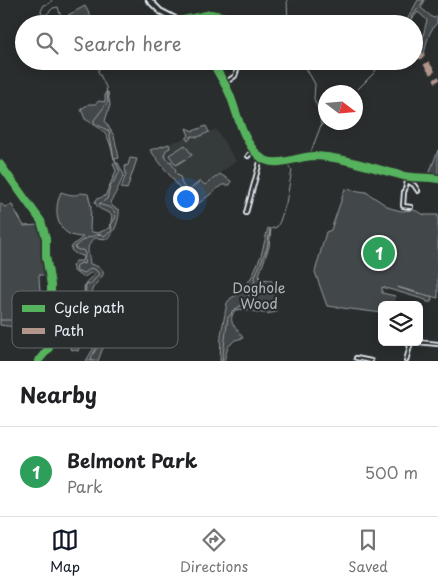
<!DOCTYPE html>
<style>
:root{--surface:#fff;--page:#f2f2f2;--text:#202124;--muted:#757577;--line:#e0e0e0;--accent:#111827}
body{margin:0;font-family:"Playpen Sans",sans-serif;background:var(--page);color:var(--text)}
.controls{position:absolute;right:15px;bottom:15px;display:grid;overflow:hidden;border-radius:8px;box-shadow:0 2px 12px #0003}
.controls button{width:45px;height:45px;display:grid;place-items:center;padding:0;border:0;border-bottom:1px solid var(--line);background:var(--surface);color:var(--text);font:25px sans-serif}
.compass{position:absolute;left:318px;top:85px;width:45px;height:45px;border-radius:50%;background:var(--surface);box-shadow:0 2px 12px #0003;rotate:106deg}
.you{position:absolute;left:185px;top:198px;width:18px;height:18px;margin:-12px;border:4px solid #fff;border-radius:50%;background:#1a73e8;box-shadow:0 0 0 8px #1a73e833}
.badge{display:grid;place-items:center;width:32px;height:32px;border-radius:50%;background:var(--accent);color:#fff;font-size:16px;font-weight:700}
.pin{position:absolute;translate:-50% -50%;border:2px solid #fff;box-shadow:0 1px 5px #0006}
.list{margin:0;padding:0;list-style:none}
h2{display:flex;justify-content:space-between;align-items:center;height:65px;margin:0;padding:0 20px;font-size:21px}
h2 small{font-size:16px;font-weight:400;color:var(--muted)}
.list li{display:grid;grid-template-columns:32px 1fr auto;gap:15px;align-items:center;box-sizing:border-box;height:90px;padding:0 20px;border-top:1px solid var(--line)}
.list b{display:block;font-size:19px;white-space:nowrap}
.list p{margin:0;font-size:16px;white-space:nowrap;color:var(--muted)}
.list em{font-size:16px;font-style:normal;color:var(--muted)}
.icon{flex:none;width:28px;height:28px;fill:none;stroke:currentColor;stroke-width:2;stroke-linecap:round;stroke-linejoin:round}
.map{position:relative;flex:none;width:438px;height:361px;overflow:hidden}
.search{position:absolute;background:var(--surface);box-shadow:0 2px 12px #0003;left:15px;right:15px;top:15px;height:55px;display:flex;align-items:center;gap:12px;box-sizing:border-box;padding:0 18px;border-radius:28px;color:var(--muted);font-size:19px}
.sheet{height:155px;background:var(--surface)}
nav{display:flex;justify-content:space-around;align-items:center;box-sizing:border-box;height:70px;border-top:1px solid var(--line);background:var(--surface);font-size:14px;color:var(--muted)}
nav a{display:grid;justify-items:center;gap:2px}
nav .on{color:var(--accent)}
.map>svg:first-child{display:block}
.built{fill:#363a3b}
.green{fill:#424648;stroke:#959ca0}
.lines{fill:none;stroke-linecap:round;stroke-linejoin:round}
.stream{stroke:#989fa3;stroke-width:1}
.street-casing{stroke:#e8f1f8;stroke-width:6}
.secondary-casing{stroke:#e8f1f8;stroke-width:8}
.street{stroke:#2a2d2e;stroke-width:2.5}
.secondary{stroke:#2a2d2e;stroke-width:4}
.quiet{stroke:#b2968c;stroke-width:6;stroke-dasharray:12 6;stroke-linecap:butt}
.cycleway-casing{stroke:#2a2d2e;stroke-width:11}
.cycleway{stroke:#56b35d;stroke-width:8}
.labels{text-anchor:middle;stroke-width:4.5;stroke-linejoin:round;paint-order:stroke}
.park-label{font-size:14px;fill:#aeb5ba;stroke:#2a2d2e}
.key{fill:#2a2d2e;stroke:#63686b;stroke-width:1}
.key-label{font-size:14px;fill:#e8f1f8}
</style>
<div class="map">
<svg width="438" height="361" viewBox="0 0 438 361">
<rect width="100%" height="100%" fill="#2a2d2e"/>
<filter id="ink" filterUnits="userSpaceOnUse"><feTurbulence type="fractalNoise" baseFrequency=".02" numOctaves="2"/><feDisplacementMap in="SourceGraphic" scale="10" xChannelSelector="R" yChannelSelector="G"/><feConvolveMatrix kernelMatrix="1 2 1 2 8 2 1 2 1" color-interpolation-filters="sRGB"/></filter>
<g filter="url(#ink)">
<!-- built -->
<path class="built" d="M216,129l20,32 -32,24 -20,9 -34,-44 36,-12 2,3 4,-5 6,1z"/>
<!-- green -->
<path class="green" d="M418,0h7l-4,8 12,10 4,-1v6c-9,9 -10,19 -13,31l-2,1 -8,-7v-4l6,-1 2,-3 5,-20 -9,-8 -10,12h-9l8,-4z
M85,6l7,13 -9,5h-10l-5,-9z
M108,92l2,13 -5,16 9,15 5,22 -5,1c-6,-25 -7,-27 -29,-40l-4,-10 8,-5h6l4,-3 6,1v-9z
M206,126l3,6 -11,5 -6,-1 -4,5 -2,-3 3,-2 -3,-8 7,3z
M169,144l1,4 -4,2 -2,5 4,6 4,1 -1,1 5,7 -1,2 6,6v4l6,10 13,-11 5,4 15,-11 11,7 -1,4h-8l-29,23 -6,-5 2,-3 -39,-50z
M185,145l7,10 -16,10 -7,-10z
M438,150v25l-9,-1z
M130,158l7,1 -10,30 -6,-1 5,-13 -1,-9 3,-1z
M113,163h5l6,12c-3,6 -10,23 -14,27l3,5 6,3c1,9 -5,22 -10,29l-14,-1c-11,10 -6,13 -5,26 29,8 2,16 1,30l14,4 7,15 5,2 8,-1 2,4 -2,14 -14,7 -9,11 -4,11h-12l19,-32 8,-6 -12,-7 -1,-6 -7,-4 -2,3h-10l-11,7 -2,-4 -3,1 -2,-1 2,-4c7,0 18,-3 19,-12 1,-4 -1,-8 1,-12 1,-3 6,-6 8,-8v-2l-3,-1 -4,3 -4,1 -8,-6 -2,-5 4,-5h6l1,-5 -7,-2 -5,-4 1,-4 11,-9c-26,0 -31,-24 -22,-45 6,2 14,5 20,1l7,1 3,12 -1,23 2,3 6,1 12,-5 2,-13c-6,-5 -14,-4 -17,-13l2,-3 8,-3 11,-25z
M345,189l21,3 24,16 11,3 13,-1 11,5h13v83l-41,-11 35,11 -1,4h-4l-1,-2 -44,-13v6l13,3 -1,9h-12v8l-55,-7 -12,-34 11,-40 5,-2z
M0,203l5,4 7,-2 12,21 15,-1 5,14 4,36h-9c1,37 12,58 -39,50z
M268,228l3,2 -2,17 -10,28 1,4 11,1 4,7 1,25c-15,5 -26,-5 -41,-2 -9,14 2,16 8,28l-8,2 -7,7 -4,14h-4l1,-26 6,-32 4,-5 9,-5 11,-15 10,-22z
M74,334l8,2 -4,15 -8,-2z"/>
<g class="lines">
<!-- stream -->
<path class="stream" d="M52,0l-3,4 -5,1 -3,6 1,4h4l7,-7 5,-1 5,17
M287,0l1,24
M407,24l17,-24
M302,61l13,23 -1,15 5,12 2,14
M355,92l19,-19 7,-12
M311,152l10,-27 6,-3
M64,313l23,-8
M0,320h27l20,-3
M92,361l-1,-3c4,-8 14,-24 20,-29 4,-3 7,-3 11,-6l-3,-4c-14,-3 -13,-12 -22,-21l-9,6 -3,-2 1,-18 4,1 9,-11 -3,-4 -5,-2 -6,5 -8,-1 -1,-6 5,-3 3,1 1,-10 -2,-4h-4l-5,-2c7,-9 17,-12 28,-14l2,2 8,-5 -1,-6 5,-8c-2,-12 -9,-9 -17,-13l8,-5 3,-12 10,-15 -6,-14 -5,-27 -15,-8v-3l14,-18 -2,-15 -8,-16 4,-10
M222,361l6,-44 3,-2 1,-4 15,-9 4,-16 4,-4 -1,-3 13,-31 3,-19 7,-2 3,-6 6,-18 6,-33 -3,-2v-3"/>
<!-- street casing -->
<g class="street-casing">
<path id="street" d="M180,21l31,-7 51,10
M225,83l10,-7 5,-15
M248,156l5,-6
M407,176v5l7,4 4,6
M405,190l2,-9
M404,192l-1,14 8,1
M246,213l15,-55
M407,342l3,4 1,-4
M417,342l21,2
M356,358l15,3
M406,361l4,-15"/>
</g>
<!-- secondary casing -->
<g class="secondary-casing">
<path id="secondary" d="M149,0l11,11 25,13
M211,61c7,11 14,22 19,34 8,20 12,45 29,61 14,14 39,0 55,0 31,1 60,13 90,20 11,2 23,1 34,3
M0,164l41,57 5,17v18l5,29v35l-2,28 -11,13"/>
</g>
<!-- street -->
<use href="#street" class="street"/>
<!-- secondary -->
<use href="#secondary" class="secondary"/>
<!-- quiet -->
<path class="quiet" d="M414,50l6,4 18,27
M373,61l5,3 3,-3"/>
<!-- cycleway casing -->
<g class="cycleway-casing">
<path id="cycleway" d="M179,21l32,-7 51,10
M211,61c7,11 14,22 19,34 8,20 12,45 29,61 14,14 39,0 55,0 31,1 60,13 90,20 11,2 23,1 34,3
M0,164l41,57 5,17v18l5,29v35l-2,28 -11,13"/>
</g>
<!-- cycleway -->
<use href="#cycleway" class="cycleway"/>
</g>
</g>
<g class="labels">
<!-- park labels -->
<g class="park-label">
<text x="259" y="293">Doghole<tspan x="259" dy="16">Wood</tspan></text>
</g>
</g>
<!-- legend -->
<rect x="12" y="291" width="166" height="57" rx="8" class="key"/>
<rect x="22" y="305" width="23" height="7" fill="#56b35d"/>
<rect x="22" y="328" width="23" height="6" fill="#b2968c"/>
<g class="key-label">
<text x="54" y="313">Cycle path</text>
<text x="54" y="336">Path</text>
</g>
</svg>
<div class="controls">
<button><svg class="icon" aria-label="layers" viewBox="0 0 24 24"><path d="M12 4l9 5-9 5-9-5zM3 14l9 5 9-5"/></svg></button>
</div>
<svg class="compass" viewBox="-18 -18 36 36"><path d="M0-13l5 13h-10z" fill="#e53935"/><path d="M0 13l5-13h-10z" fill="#757577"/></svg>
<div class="you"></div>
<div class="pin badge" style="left:379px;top:253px;background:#2e9e5b">1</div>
<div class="search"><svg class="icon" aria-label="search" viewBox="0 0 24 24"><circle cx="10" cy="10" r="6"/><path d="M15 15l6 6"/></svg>Search here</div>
</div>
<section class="sheet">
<h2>Nearby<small></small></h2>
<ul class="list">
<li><span class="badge" style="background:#2e9e5b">1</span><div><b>Belmont Park</b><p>Park</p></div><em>500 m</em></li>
</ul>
</section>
<nav>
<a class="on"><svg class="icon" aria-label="map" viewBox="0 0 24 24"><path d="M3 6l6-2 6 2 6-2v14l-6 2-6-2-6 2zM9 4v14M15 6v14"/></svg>Map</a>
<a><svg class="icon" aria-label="directions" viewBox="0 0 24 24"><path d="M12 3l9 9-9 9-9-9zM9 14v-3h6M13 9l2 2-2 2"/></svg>Directions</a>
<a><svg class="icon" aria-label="saved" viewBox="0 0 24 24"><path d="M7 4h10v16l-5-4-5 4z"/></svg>Saved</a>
</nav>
